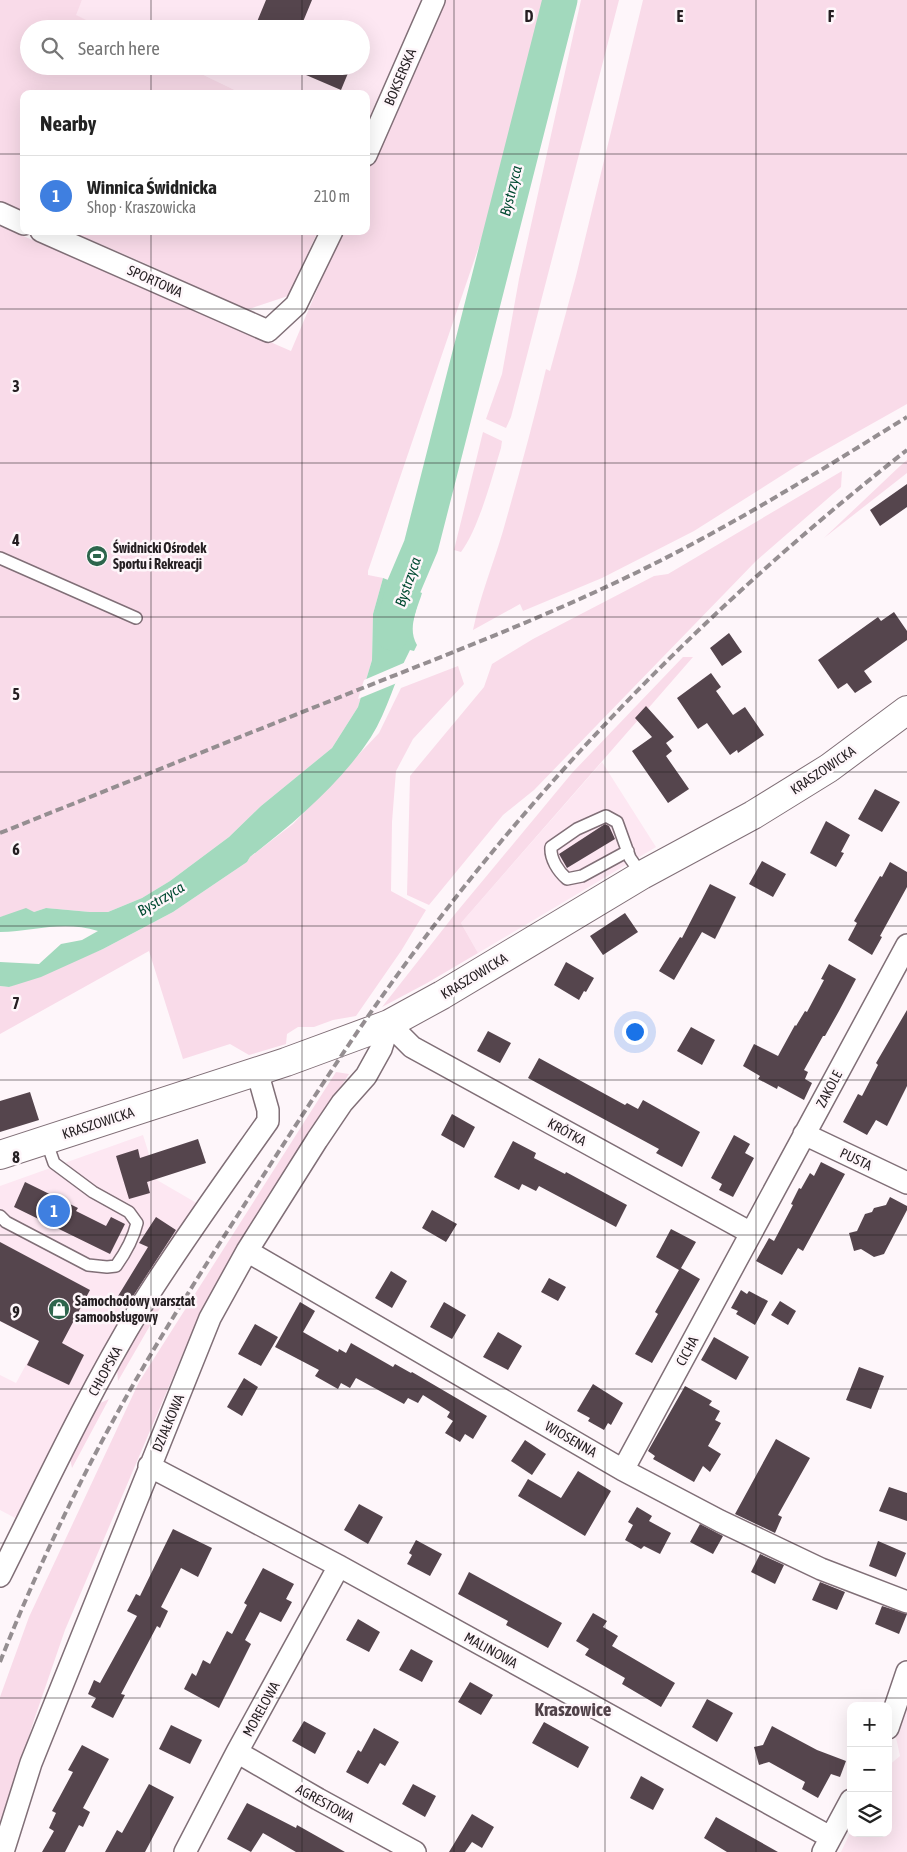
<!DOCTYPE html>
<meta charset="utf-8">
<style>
:root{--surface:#fff;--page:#f2f2f2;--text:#222;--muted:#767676;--line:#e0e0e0;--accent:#b45309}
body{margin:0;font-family:"Asap Condensed",sans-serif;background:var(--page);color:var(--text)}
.controls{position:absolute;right:15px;bottom:15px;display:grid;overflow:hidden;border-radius:10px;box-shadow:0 5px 20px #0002}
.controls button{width:45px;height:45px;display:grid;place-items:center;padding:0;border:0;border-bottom:1px solid var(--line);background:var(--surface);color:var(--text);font:25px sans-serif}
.you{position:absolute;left:634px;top:1031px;width:18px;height:18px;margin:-12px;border:4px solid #fff;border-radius:50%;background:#1a73e8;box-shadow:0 0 0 8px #1a73e833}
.badge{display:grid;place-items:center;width:32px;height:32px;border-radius:50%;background:var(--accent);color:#fff;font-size:16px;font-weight:700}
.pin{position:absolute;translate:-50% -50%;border:2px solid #fff;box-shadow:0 1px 5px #0006}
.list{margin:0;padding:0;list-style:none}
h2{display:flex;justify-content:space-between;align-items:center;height:65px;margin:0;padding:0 20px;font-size:21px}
h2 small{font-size:16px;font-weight:400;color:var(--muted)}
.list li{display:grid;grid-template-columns:32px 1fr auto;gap:15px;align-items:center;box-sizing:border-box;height:80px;padding:0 20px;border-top:1px solid var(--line)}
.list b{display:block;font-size:19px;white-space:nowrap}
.list p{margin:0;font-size:16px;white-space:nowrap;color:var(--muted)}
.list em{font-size:16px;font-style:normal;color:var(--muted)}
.icon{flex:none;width:28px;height:28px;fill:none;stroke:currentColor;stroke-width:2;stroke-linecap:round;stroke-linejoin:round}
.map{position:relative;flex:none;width:907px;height:1852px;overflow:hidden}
.search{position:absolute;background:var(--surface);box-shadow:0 5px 20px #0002;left:20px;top:20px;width:350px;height:55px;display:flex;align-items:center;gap:12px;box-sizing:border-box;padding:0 18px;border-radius:28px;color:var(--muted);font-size:19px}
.panel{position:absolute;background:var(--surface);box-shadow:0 5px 20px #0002;left:20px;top:90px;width:350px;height:145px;border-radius:10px}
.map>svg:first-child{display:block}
.built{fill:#fde7f2}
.green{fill:#f9dbe9}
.water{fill:#a2d9bd}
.pier{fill:#fef6fa}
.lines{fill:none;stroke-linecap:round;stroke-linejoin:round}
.river{stroke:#a2d9bd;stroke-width:35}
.building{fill:#55454d}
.lane-casing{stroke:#806f77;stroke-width:14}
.street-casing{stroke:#806f77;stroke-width:24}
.secondary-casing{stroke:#806f77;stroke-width:30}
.lane{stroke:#fff;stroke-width:11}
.street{stroke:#fff;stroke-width:21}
.secondary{stroke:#fff;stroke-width:28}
.rail{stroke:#958e91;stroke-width:4;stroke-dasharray:8 4;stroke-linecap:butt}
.grid{fill:none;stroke:#251f22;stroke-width:1;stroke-opacity:0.55}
.labels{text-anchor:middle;stroke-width:5;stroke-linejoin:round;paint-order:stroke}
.street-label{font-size:14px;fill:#251f22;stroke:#fef6fa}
.poi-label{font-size:14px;font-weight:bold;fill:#251f22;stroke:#fef6fa;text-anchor:start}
.water-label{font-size:15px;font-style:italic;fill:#004a31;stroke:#fef6fa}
.district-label{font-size:19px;font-weight:bold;fill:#514249;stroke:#fef6fa}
.grid-label{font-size:16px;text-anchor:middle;font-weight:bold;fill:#251f22;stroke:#fef6fa;stroke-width:5;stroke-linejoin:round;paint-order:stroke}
</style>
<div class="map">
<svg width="907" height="1852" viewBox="0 0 907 1852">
<rect width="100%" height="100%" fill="#fef6fa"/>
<!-- built -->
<path class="built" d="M82,0h340l-56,129v-35h-123l-58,-28h176v-37h-256l-30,-14z
M602,762l54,85 -178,106 -17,-30z
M143,1135l14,45 43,25 -183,314 -17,-9v-135l16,8 23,-42 -39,-20v-135z
M907,1700v152h-66l10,-21v2h37v-67l12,-10 -5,-23z"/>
<!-- green -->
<path class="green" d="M0,0h82l-6,15 29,14h-76v37h156l58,28h-219v118l-24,-10z
M440,0h103l-53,214 -122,357v4l15,3 -10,36 -1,46 -14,47 -26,41 -71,58 -32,31 -59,44 -28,17 -34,14h-18l-44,-4 -12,4 -23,2 -11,3v-691l291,125 51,-120h24v-56z
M581,0h38l-108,417 -5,11 -20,-9 16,-45 17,-95z
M643,0h264v404l-112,63 -101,64 -92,47 -79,33 -3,-7 -47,26c7,-34 20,-65 30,-99 15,-53 30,-107 43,-162l4,2 26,-95z
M70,231h248l-30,65 -42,14 -95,-44z
M483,432l19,9 -1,7c-9,29 -22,80 -40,104l-7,-2z
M907,460v13l-83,65 76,-72z
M842,471l-1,16 -85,74 -222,229 -31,25 -74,90 -22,-10 3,-119 74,-89 8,-23 41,-25 121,-63 14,-2z
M683,657h10l-232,266 17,30 -51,30 -45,24 73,-93 117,-141z
M458,666l6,18 -51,55 -17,32 -4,51 -1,69 35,19 -25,41 -45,65 -23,4 -19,7h-16l-11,7 -1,10 -37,11 -19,-11 -47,15 -34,-108 -149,83v-48l9,1 94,-38 70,-37 74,-50 3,-5 43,-33 86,-91 22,-45z
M336,1072l13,2 -115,178 -35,64 -134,314 -31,90 -34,110v-133l29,-80 110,-235z
M163,1303l-45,78 -1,-11 37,-65z
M109,1399l-37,69 -2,-10 28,-54z"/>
<!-- water -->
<path class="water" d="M383,578l39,15c-5,17 -15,35 -5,52l-3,6 -4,-1c-15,28 -22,60 -39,87 -30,46 -78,87 -121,120l-3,5 -74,50 -70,37 -62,28 -32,10 -9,-1v-24l39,2 22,-20 21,-4 16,-9c-34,-11 -64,0 -98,1v-15l26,-9 8,4 12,-4 44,4h18l34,-14 28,-17 59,-44 32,-31 71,-58 26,-41 14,-47 1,-46z"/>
<!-- pier -->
<path class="pier" d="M406,662l-9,21 -39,16 6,-19z"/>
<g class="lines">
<!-- river -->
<path class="river" d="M392,633l12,-47 17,-40 139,-546"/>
</g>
<!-- building -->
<path class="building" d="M266,0h46l-12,29h-46z
M285,66h66l-10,24z
M907,484v23l-27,19 -10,-16z
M894,612l13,19v9l-43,31 8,11 -17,11 -8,-10 -9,6 -20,-29 60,-43 3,4z
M729,633l13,19 -20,14 -12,-18z
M711,673l10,14 -5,4 17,24 12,-8 19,28 -26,18 -1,-3 -7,5 -23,-32 -9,6 -21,-31z
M646,706l28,31 -8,6 6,8 -6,5 23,33 -21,14 -36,-52 20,-14 -17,-19z
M875,789l25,13 -18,30 -24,-13z
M826,821l24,14 -9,17 3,1 -8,14 -26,-14z
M605,824l4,2 6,13 -48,29 -8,-14z
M762,861l24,13 -13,23 -24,-13z
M890,862l17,10v15l-27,49 2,1 -10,18 -24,-15 9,-17 -3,-2 26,-45 2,1z
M710,884l26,13 -21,42 -13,-7 -28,48 -15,-9 21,-34 2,1z
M625,913l13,19 -35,23 -13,-19z
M566,962l28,16 -8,14 -2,-1 -5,9 -25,-15z
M829,964l27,15 -17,32 -14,25h-2l-19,34 4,2 -3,7 7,4 -8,17 -26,-14 -1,3 -19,-10 2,-3 -17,-10 11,-22 24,12 17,-31 1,1 9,-15 2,1 17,-32 -3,-1z
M907,1010v76l-20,40 -11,-6 -9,15 -24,-13 15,-28 4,2 16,-31 -2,-2z
M691,1027l24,13 -13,25 -25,-14z
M488,1031l23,12 -11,20 -23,-12z
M539,1058l86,47 2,-2 11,6 5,-9 57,32 -18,35 -26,-14 3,-4 -131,-71z
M30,1092l9,28 -39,12v-31z
M452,1114l23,13 -11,21 -23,-13z
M734,1135l16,9 -5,9 9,5 -21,39 -14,-7 3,-6 -11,-6z
M198,1139l8,24 -59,19 3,11 -21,6 -13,-43 22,-7 2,9z
M513,1141l23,12 -2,5 31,16 1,-2 61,33 -11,22 -77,-41 -3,5 -14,-7 -3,6 -25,-13z
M821,1162l24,12 -42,77 -5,-3 -16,27 -26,-14 13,-23 5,3 19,-36 -2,-1 8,-16 2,1 9,-16 4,3z
M25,1182l53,26 -2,3 30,15 5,-9 14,7 -15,30 -96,-47z
M890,1197l17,9v4l-23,44 -10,3 -13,-8 -7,2 -5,-18 8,-2 8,-17 7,-2 2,-4 12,-3z
M432,1210l25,14 -11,18 -24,-14z
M156,1217l20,13 -50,77 -11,-6 33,-54 -9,-4z
M671,1229l25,13 -15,26 19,11 -48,84 -17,-9 23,-40 -3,-2 24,-42 -23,-13z
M0,1242l90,48 -28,53 22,12 -15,30 -42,-20 12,-24 -39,-20z
M391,1271l16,10 -15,27 -17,-10z
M549,1278l17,9 -8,14 -17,-9z
M741,1290l6,4 2,-3 19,10 -13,24 -19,-11 2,-3 -7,-3z
M780,1301l16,10 -8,14 -17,-10z
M300,1302l15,9 -12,21 35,20 1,-3 7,4 5,-10 42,24 2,-3 16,9 1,-1 75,44 -14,23 -8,-5 -5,8 -15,-9 8,-12 -6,-4 3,-5 -27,-17 -5,8 -10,-5 -4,6 -48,-26 -6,10 -9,-5 -3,6 -23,-13 4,-6 -44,-23z
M444,1302l22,13 -14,24 -22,-12z
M255,1324l23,13 -17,29 -23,-12z
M498,1332l24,14 -14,24 -25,-13z
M714,1337l35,20 -13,23 -35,-20z
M859,1367l25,9 -13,33 -25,-9z
M244,1378l14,9 -16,29 -15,-9z
M593,1384l30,19 -12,22 -3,-2 -4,7 -16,-9 2,-3 -13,-7z
M685,1386l27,15 -3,4 11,6 -5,9 6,3 -13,23 13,8 -11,18 -7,-6 -9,16 -41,-23 2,-3 -7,-5z
M776,1439l34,19 -32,57 4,2 -7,16 -40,-19z
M525,1440l21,14 -14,21 -21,-14z
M578,1471l33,20 -26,45 -67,-40 10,-17 33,19z
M889,1487l18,6v28l-28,-10z
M359,1504l24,13 -15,27 -24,-14z
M637,1507l15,9 -3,5 22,12 -11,21 -16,-8 -3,3 -16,-9 8,-15 -5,-3z
M700,1524l23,12 -10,18 -23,-12z
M173,1529l39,19 -14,29 -17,-9 -20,39 7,4 -8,17 -3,-2 -36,68 4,1 -12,23 -22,-11 5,-9 -8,-4 6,-14 6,3 37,-67 -10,-5 9,-17 4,2z
M416,1540l26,14 -12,22 -23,-12 5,-9 -3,-2z
M878,1541l28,12 -10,24 -27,-11z
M760,1554l24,11 -9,19 -24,-12z
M263,1568l31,16 -8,15 6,3 -11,20 -21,-10 -15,28 6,4 -32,64 -35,-19 8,-16 4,3 7,-16 7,4 17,-33 5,3 15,-29 -3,-2z
M469,1572l93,51 -14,25 -42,-23 2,-4 -50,-27z
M820,1582l25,10 -8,18 -25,-10z
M882,1606l25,8 -8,20 -24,-10z
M593,1613l14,8 -4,6 15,9 -6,10 63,37 -14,24 -39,-23 3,-6 -40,-23 4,-6 -13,-8z
M358,1619l22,13 -11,20 -23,-12z
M411,1649l22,12 -11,21 -23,-12z
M470,1682l23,13 -12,20 -23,-13z
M707,1699l26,14 -16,29 -25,-15z
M304,1721l22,12 -11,21 -23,-13z
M544,1722l45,25 -11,21 -46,-25z
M171,1725l31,15 -12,24 -31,-15z
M772,1726l45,24 29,11 -6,16 -9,-3 -13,24 -16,-9 3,-7 -36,-20 -10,3 -5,-18 9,-2z
M374,1728l25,14 -14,24 -5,-3 -12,21 -22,-12 12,-22 3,2z
M82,1745l27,14 -26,49 7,4 -7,15 -4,-2 -14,27h-23l12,-21 -5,-3 7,-15 -4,-2 21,-39 -5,-2z
M641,1776l23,13 -11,21 -23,-12z
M149,1784l25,13 -29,55h-40l12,-22 5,3z
M413,1784l23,12 -11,21 -23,-13z
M247,1803l49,25 1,-3 48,27h-49l-33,-19 -12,19 -24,-13z
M472,1814l22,13 -12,21 -10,-6 -7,10h-16z
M716,1817l23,13 39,22h-51l-23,-14z"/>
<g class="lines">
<!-- lane casing -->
<g class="lane-casing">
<path id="lane" d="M0,558l136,60
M628,851l-46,25 -15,3c-9,-8 -17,-20 -16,-32l26,-18 29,-13 11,6 13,36 12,17
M0,1216l6,6 82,43 19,2 9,-1c10,-14 17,-26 21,-43l-8,-11 -36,-20 -39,-29 -8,-23"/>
</g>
<!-- street casing -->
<g class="street-casing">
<path id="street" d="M366,155l68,-155
M0,213l24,11
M41,231l227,100 28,-26 36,-74
M804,1134l103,49
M247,1251l376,219 97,51 101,48 86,33
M149,1466l190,100 491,271
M623,1470l284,-525
M0,1576c45,-90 88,-182 140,-268 40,-64 85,-126 128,-187v-11l-11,-39
M888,1728l19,-56
M237,1752l81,47 97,53
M3,1852l28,-89 179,-445 37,-67 70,-111 25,-37 24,-27 15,-27 8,-25 23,23 339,186
M185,1852l52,-100 102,-186
M823,1852l28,-52"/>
</g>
<!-- secondary casing -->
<g class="secondary-casing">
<path id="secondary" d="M0,1155l286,-93 103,-38 53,-29 200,-120 111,-60 76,-47 78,-58"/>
</g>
<!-- lane -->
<use href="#lane" class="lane"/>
<!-- street -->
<use href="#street" class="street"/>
<!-- secondary -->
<use href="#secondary" class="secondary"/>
<!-- rail -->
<path class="rail" d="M0,833c115,-46 230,-92 345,-138 93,-37 188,-73 278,-116 99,-47 192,-105 284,-162
M0,1662c33,-83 71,-165 114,-243 42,-77 89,-150 136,-223 52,-80 102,-160 159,-237 141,-192 310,-362 498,-509"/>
</g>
<!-- grid -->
<path class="grid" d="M151,0v29M302,0v29M454,0v1852M605,0v1852M756,0v1852M151,66v28M302,66v28M0,154h24M366,154h541M151,231v1621M302,231v1621M0,309h907M0,463h907M0,617h907M0,772h907M0,926h907M0,1080h907M0,1235h907M0,1389h907M0,1543h907M0,1698h907"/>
<!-- icons -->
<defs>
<g id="stadium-disc" transform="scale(1.125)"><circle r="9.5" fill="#2d654c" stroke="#fef6fa"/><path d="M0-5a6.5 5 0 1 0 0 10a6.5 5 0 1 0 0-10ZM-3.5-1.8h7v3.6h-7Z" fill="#fff"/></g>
<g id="shop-disc" transform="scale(1.125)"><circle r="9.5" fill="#2d654c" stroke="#fef6fa"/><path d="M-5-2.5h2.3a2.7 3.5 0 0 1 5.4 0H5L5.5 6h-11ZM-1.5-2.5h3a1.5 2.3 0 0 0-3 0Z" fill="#fff"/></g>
</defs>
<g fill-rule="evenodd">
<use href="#stadium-disc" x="97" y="556"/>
<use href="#shop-disc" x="59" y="1309"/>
</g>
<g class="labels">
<!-- street labels -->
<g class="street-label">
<text transform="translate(400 77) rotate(-67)" y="5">BOKSERSKA</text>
<text transform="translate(155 281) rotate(24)" y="5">SPORTOWA</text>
<text transform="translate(823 770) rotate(-34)" y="5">KRASZOWICKA</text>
<text transform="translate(474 976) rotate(-31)" y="5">KRASZOWICKA</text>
<text transform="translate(829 1089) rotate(-62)" y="5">ZAKOLE</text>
<text transform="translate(98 1123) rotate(-18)" y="5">KRASZOWICKA</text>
<text transform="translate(567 1132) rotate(29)" y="5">KRÓTKA</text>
<text transform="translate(856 1159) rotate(25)" y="5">PUSTA</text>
<text transform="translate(687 1351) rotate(-62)" y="5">CICHA</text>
<text transform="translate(105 1371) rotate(-61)" y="5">CHŁOPSKA</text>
<text transform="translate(168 1423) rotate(-67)" y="5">DZIAŁKOWA</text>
<text transform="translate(571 1439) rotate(30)" y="5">WIOSENNA</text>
<text transform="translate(491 1650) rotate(29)" y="5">MALINOWA</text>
<text transform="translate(261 1709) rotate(-61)" y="5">MORELOWA</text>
<text transform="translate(325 1803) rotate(29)" y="5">AGRESTOWA</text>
</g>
<!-- poi labels -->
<g class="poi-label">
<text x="113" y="553">Świdnicki Ośrodek<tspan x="113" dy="16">Sportu i Rekreacji</tspan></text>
<text x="75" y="1306">Samochodowy warsztat<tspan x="75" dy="16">samoobsługowy</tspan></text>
</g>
<!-- water labels -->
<g class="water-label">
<text transform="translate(511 191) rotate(-76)" y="5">Bystrzyca</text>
<text transform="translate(408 582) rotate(-71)" y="5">Bystrzyca</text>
<text transform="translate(161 899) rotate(-31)" y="5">Bystrzyca</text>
</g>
<!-- district labels -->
<g class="district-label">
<text x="573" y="1716">Kraszowice</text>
</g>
</g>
<g class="grid-label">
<text x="529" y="22">D</text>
<text x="680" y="22">E</text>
<text x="831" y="22">F</text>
<text x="16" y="392">3</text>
<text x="16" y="546">4</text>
<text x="16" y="700">5</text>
<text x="16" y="855">6</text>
<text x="16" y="1009">7</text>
<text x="16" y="1163">8</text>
<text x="16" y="1318">9</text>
</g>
</svg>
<div class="controls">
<button>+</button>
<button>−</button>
<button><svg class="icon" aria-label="layers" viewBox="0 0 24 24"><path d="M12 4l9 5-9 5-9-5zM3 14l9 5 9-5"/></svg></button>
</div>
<div class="you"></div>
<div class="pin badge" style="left:54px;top:1211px;background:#3f7fe0">1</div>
<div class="search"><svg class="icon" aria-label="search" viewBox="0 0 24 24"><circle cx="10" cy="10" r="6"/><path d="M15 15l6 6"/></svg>Search here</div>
<section class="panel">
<h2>Nearby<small></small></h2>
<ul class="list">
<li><span class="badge" style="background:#3f7fe0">1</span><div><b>Winnica Świdnicka</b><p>Shop · Kraszowicka</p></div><em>210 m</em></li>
</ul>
</section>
</div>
